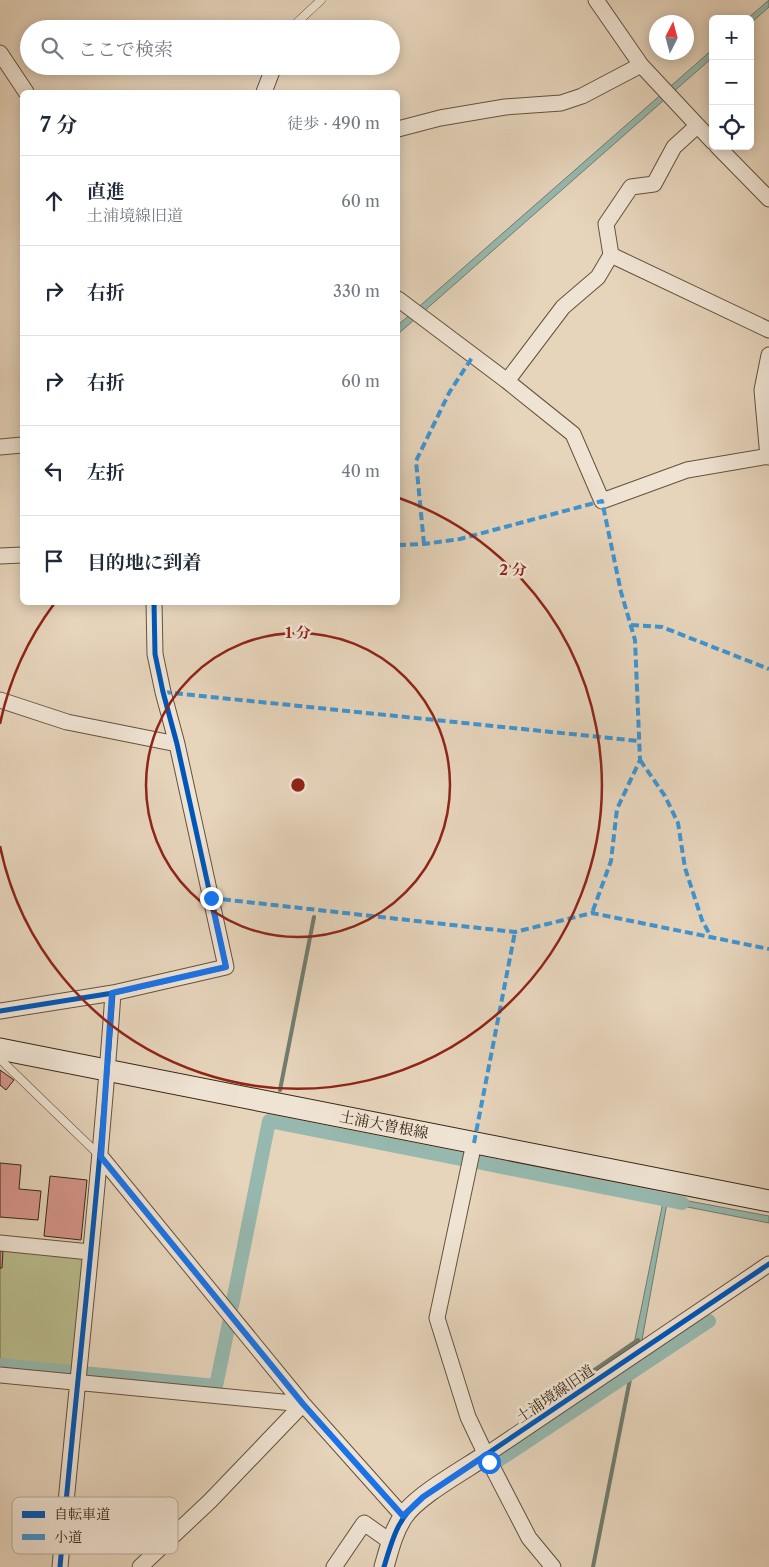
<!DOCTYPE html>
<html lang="ja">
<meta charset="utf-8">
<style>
:root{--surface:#fff;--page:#f2f2f3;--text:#1f2937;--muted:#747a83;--line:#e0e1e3}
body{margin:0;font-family:"Libre Caslon Text","Noto Serif JP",serif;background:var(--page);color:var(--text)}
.controls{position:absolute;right:15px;top:15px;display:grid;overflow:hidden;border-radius:8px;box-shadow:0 2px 12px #0003}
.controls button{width:45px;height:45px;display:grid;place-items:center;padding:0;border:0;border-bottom:1px solid var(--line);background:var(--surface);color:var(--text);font:25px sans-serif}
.compass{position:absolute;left:649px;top:15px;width:45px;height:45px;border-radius:50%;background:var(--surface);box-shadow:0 2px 12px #0003;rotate:6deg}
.stop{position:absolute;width:15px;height:15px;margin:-11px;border:4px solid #1a73e8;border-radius:50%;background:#fff}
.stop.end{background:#1a73e8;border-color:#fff;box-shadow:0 1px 5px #0008}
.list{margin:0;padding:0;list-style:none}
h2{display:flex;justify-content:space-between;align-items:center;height:65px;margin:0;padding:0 20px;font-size:21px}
h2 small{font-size:16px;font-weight:400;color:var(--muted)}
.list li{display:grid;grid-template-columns:32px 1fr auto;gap:15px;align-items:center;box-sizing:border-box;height:90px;padding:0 20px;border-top:1px solid var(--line)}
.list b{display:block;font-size:19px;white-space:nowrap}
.list p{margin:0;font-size:16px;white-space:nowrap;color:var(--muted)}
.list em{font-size:16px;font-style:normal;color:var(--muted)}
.icon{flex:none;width:28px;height:28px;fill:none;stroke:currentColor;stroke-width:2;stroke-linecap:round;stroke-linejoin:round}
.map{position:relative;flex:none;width:769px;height:1567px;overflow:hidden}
.search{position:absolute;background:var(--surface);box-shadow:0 2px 12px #0003;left:20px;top:20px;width:380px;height:55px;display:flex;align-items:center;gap:12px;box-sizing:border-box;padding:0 18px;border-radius:28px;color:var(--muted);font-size:19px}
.panel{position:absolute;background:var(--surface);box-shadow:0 2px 12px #0003;left:20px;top:90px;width:380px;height:515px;border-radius:8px}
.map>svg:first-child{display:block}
.green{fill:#b9bc8d;stroke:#787150}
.water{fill:#96b8ae;stroke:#707e70}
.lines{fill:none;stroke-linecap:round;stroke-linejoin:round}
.stream{stroke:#707e70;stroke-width:4}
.canal{stroke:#96b8ae;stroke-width:14}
.building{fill:#d7968d;stroke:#382613}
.service-casing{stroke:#64523d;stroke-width:9}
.minor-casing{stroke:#64523d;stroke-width:17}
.tertiary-casing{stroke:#64523d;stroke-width:21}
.secondary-casing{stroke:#382613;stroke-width:23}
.service{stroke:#efe3d3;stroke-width:8}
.minor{stroke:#efe3d3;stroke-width:15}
.tertiary{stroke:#efe3d3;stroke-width:19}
.secondary{stroke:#efe3d3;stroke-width:21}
.quiet{stroke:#3e95d3;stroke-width:4;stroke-dasharray:8 4;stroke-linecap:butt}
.cycleway-casing{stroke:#efe3d3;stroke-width:8}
.cycleway{stroke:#0057b8;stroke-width:5}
.route{stroke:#1a73e8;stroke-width:6}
.ring{fill:none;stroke:#8f2418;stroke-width:2.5}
.labels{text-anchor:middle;stroke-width:5;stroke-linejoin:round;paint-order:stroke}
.street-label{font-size:15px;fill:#382613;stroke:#efe3d3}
.key{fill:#efe3d3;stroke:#b8aa99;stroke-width:1}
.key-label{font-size:14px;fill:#382613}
.centre{fill:#8f2418;stroke:#efe3d3;stroke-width:2.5}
.ring-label{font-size:15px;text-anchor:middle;font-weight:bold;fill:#8f2418;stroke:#efe3d3;stroke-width:5;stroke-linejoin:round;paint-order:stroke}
</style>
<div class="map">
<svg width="769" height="1567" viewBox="0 0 769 1567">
<rect width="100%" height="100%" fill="#e6d4bb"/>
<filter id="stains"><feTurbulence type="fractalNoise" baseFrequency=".004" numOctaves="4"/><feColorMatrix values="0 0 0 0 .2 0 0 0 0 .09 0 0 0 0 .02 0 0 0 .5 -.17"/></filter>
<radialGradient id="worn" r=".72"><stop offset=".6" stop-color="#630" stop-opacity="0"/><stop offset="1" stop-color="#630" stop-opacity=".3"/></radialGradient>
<!-- green -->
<path class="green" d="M0,1249l86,7 -14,111 -72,-6z"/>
<!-- water -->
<path class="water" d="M769,0v7l-19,17v-5h-3z
M713,49v8l-315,277v-9z
M667,1197l102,19v7l-102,-20 -25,137 -7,25v8l-6,2v-8l6,-21 -1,-2 29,-142z"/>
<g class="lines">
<!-- stream -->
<path class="stream" d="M280,1090l34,-173
M535,1411l103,-71
M593,1567l39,-198"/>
<!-- canal -->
<path class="canal" d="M477,1162l205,41
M232,1306l37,-185 197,39
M0,1365l216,21 13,-63
M499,1460l210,-139"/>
</g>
<!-- building -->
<path class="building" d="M0,1070l14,10 -8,10 -6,-5z
M0,1163l21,2 -2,24 22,2 -3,29 -38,-3z
M50,1176l37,4 -6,60 -37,-4z
M0,1251h3l-1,17h-2z"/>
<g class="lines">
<!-- service casing -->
<g class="service-casing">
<path id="service" d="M290,29l31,-29
M0,1059l99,96"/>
</g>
<!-- minor casing -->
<g class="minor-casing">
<path id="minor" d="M596,0l45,65 72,77
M0,53l26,39
M264,92l10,-26
M398,129l42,-11 65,-11 56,-4 21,-7 59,-31
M717,146l52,53
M611,255l158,75
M398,299l109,82 66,53 29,67 85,-31 82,-14
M507,381l56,-74 35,-30 13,-22 -5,-31 25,-37 23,-3 20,-37 23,-21
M0,447l22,-2
M768,457l-6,-67 7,-35
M0,556l22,-1
M0,700l67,22 110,22
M0,1011l113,-18 113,-26 -49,-223 -14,-52 -8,-38 -1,-52
M474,1143l-37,175 31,99 18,38 43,83 24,29
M101,1157l202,247 100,112
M0,1243l90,9
M0,1375l303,29
M486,1455l283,-191
M60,1567c17,-191 40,-382 53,-574
M140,1567l70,-66 93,-97
M334,1567l30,-44 27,19"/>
</g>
<!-- tertiary casing -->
<g class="tertiary-casing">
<path id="tertiary" d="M384,1567c5,-17 9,-35 19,-50 13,-21 61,-47 83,-62"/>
</g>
<!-- secondary casing -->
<g class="secondary-casing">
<path id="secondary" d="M0,1049l769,152"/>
</g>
<!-- service -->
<use href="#service" class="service"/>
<!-- minor -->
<use href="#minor" class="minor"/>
<!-- tertiary -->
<use href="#tertiary" class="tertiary"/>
<!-- secondary -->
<use href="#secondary" class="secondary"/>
<!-- quiet -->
<path class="quiet" d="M424,544l-8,-83 33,-68 24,-37
M398,545l26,-1 36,-5 142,-38 19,91 14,48 5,120 -23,49 -6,52 -19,52
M631,625l31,2 107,42
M163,692l476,49
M640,760l25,36 13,27 7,45 17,52 9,17
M211,898l304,34 77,-19 177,36
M474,1143l41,-211"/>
<!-- cycleway casing -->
<g class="cycleway-casing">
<path id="cycleway" d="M0,1011l113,-18 113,-26 -49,-223 -14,-52 -8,-38 -1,-52
M60,1567c17,-191 40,-382 53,-574
M384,1567c9,-30 14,-50 39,-70l346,-233"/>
</g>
<!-- cycleway -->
<use href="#cycleway" class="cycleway"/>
</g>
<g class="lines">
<!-- route -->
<path class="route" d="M211,898l15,69 -114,26 -11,164 202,247 100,112 20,-19 63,-42 3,7"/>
</g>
<!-- distance rings -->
<g class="ring">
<circle cx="298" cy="785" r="152"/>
<path d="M0 724A304 304 0 0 1 54 604M399 498A304 304 0 1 1 0 846"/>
</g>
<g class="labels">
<!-- street labels -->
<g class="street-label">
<text transform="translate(384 1125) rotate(11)" y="5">土浦大曽根線</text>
<text transform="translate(555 1394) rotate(-34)" y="5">土浦境線旧道</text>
</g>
</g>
<!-- legend -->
<rect x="12" y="1497" width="166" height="57" rx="8" class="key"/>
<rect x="22" y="1511" width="23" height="7" fill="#0057b8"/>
<rect x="22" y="1534" width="23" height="6" fill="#3e95d3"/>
<g class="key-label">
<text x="54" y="1519">自転車道</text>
<text x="54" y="1542">小道</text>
</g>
<circle cx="298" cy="785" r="8" class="centre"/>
<g class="ring-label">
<text x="513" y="575">2 分</text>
<text x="298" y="638">1 分</text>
</g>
<rect width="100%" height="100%" filter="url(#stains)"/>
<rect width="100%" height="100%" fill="url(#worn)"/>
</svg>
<div class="controls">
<button>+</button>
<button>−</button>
<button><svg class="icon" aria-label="locate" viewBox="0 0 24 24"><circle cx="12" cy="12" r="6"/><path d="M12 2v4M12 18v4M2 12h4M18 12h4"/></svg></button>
</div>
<svg class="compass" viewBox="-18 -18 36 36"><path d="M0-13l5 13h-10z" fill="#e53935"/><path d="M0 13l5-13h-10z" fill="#747a83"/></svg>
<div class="stop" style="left:489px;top:1462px"></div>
<div class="stop end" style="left:211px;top:898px"></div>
<div class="search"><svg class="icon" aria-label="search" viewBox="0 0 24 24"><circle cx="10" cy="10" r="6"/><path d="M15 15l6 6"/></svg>ここで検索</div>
<section class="panel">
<h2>7 分<small>徒歩 · 490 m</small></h2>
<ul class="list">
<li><svg class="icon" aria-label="ahead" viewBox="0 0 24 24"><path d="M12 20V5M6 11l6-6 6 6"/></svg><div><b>直進</b><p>土浦境線旧道</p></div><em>60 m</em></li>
<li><svg class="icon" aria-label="right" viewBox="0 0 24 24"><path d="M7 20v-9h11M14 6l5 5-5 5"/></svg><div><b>右折</b></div><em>330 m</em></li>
<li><svg class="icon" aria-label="right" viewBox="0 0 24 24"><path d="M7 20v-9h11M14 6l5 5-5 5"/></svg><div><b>右折</b></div><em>60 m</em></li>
<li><svg class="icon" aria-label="left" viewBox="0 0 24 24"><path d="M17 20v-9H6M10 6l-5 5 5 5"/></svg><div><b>左折</b></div><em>40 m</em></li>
<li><svg class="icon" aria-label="arrive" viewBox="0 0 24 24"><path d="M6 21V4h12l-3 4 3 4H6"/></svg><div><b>目的地に到着</b></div></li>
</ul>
</section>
</div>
